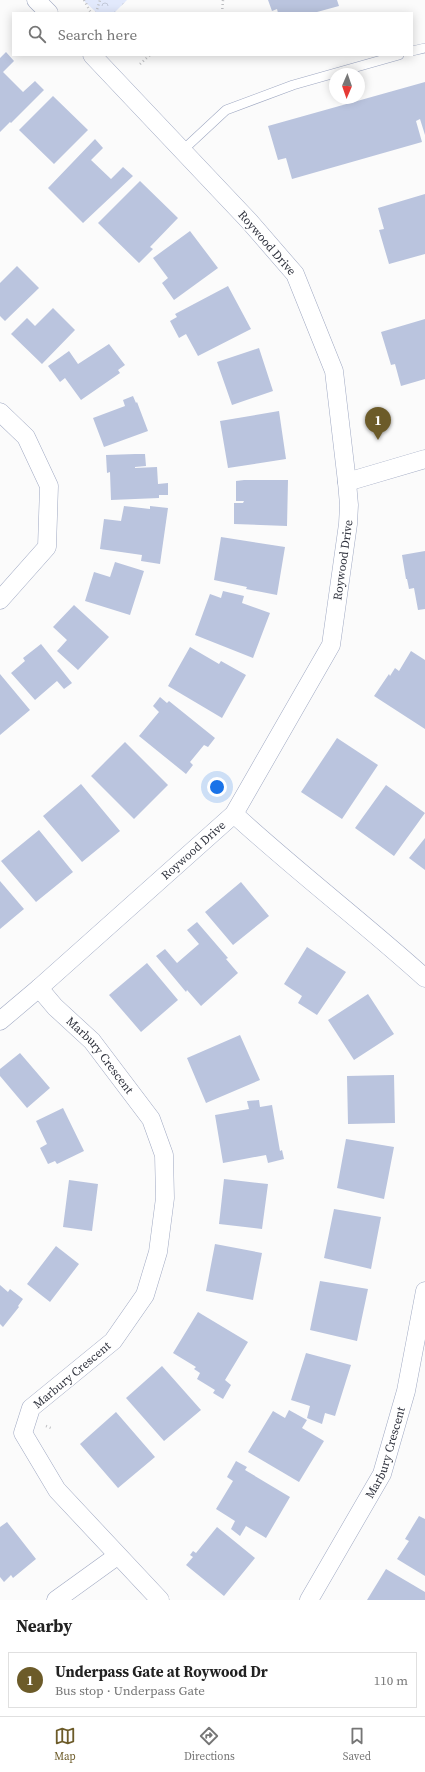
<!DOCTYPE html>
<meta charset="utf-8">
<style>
:root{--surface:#fff;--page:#f2f2f2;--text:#222;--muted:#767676;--line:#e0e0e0;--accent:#6c5b29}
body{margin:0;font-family:"Source Serif 4",serif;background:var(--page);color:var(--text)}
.compass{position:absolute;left:329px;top:68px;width:36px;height:36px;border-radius:50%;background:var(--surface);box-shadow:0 2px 10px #0003;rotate:182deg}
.you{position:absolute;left:217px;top:787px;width:14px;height:14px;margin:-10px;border:3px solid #fff;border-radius:50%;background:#1a73e8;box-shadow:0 0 0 6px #1a73e833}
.badge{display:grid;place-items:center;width:26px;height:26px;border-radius:50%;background:var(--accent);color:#fff;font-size:13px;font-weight:700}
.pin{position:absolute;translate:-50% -33px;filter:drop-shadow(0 1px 2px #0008)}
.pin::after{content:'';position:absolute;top:21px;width:14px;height:12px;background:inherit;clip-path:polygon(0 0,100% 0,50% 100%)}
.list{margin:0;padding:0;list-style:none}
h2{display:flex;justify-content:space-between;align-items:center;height:52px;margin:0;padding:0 16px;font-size:17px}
h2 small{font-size:13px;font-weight:400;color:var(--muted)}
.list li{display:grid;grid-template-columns:26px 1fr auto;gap:12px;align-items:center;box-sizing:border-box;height:56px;margin:0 8px 8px;padding:0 8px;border:1px solid var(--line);border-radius:0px}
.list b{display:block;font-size:15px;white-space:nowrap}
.list p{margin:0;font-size:13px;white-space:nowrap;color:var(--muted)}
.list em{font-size:13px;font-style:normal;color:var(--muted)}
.icon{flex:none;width:22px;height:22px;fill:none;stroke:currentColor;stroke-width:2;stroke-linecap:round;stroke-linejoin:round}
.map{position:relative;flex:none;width:425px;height:1600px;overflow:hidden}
.search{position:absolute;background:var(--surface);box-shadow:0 2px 10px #0003;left:12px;right:12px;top:12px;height:44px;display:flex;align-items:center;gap:10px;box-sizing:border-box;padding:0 14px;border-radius:0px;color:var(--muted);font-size:15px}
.sheet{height:116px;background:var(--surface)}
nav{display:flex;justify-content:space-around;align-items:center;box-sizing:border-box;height:56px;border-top:1px solid var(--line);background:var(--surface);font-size:11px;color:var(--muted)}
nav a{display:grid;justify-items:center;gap:2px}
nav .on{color:var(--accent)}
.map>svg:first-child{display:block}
.park{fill:url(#park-crowns)}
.building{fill:#bac4de}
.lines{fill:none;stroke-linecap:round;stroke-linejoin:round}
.lane-casing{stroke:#9fa8c2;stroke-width:10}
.street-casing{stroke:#9fa8c2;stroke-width:19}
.path{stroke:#bebfc2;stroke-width:2.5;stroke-dasharray:1 3;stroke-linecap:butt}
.lane{stroke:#fff;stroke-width:9}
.street{stroke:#fff;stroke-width:18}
.labels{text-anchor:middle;stroke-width:3;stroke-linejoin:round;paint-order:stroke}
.street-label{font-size:12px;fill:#30333e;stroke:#fff}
</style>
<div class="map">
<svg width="425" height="1600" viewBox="0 0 425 1600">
<defs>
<pattern id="park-crowns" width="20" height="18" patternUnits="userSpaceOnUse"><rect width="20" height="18" fill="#e2e9fc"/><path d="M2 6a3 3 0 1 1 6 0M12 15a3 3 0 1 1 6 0" fill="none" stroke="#c2c8d9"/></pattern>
</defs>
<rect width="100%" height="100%" fill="#fbfbfb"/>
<!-- park -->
<path class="park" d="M83,0h44l-13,13h-17z"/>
<!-- building -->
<path class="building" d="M268,0h69l2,6 -22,6v1h-39l-1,-4 -5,2z
M6,52l8,9 -11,11 20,20 12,-11 9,9 -33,33 -1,-1 -10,10v-74z
M425,82v53l-5,-16 -4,2 6,21 -130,37 -6,-21 -8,2 -10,-34z
M53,96l35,34 -34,34 -35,-34z
M95,139l8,9 -12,12 20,19 12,-12 10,9 -50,47 -35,-35z
M140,181l38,37 -28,29 3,2 -14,14 -41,-40z
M425,194v60l-36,10 -10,-34 5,-1 -6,-21z
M190,231l28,37 -44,32 -12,-17 6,-5 -15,-20z
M17,266l22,22 -34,33 -5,-5v-33z
M228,286l23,43 -53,27 -12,-22 -7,4 -9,-17 7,-4 -2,-3z
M53,308l22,22 -33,34 -31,-30 16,-16 8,8z
M425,319v60l-24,7 -6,-22 -4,1 -10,-33z
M109,344l16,21 -7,5 2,3 -39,27 -16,-22 -5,4 -12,-16 21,-15 9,13z
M259,348l14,43 -41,14 -15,-43z
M133,396l3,7 1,-1 11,29 -44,16 -11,-29 32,-12 -2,-6z
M279,411l7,48 -58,9 -8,-47z
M135,454h10l1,12 -11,1v1l22,-1 1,17 10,-1v12h-9v3l-48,2 -1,-28 -3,1 -1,-18z
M244,480h44l-1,46 -53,-2v-21h9l1,-2h-8v-20z
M124,506l26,3v-3l18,2 -8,56 -19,-3 1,-6 -42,-6 4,-30 17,2z
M221,537l64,10 -8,48 -31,-6 1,-2 -33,-7z
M425,551v58l-7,1 -4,-22 -5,1 -2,-10h-1l-4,-24z
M115,562l29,9 -14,44 -45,-14 9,-29 16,5z
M223,591l21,5 -2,7 28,10 -17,45 -58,-23 15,-41 11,4z
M74,605l35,32 -31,33 -21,-19 10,-11 -14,-13z
M41,644l31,39 -8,6 -7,-8 -22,19 -24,-27 14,-12 -2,-3z
M190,647l29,17 2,-3 25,14 -24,43 -54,-32z
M411,651l14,9v69l-51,-33 15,-22 1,2 5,-8 4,3z
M0,674l30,36 -30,25z
M160,697l7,6 2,-2 46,37 -7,9 -4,-2 -14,17 3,3 -7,9 -47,-38 20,-24 -6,-6z
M337,738l41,27 -36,54 -41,-27z
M125,742l43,43 -34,34 -43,-43z
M81,784l39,47 -38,31 -39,-46z
M386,785l39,28 -31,43 -39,-28z
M39,830l34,42 -37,30 -35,-41z
M425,838v32l-16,-12z
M0,881l24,28 -24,20z
M241,882l28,34 -36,29 -28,-33z
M197,922l31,36 -2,1 12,14 -37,33 -14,-16 -1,2 -30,-36 9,-7 12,14 22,-19 -12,-14z
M307,947l39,25 -29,43 -19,-12 4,-7 -18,-12z
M147,963l31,37 -37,32 -32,-37z
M368,994l26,40 -40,26 -26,-40z
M240,1035l20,45 -54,23 -19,-45z
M20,1053l30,35 -23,20 -27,-32v-7z
M394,1075l1,48 -47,1 -1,-48z
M259,1100l1,7 12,-2 8,46 2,-1 2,9 -16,4 -2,-8 -43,8 -8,-48 34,-6 -2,-8z
M63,1108l21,43 -27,13 -2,-3 -7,3 -8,-16 7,-4 -11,-23z
M346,1139l48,8 -10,52 -47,-11z
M224,1179l44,5 -6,45 -43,-5z
M69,1180l29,4 -6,47 -29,-4z
M334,1209l47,8 -10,52 -47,-11z
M215,1244l47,9 -9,47 -47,-9z
M56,1246l23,18 -29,38 -23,-18z
M320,1281l48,8 -11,52 -47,-11z
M0,1285l8,7 2,-3 13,10 -5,7 1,1 -16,20 -3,-3z
M198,1312l50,30 -23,38 6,5 -8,14 -10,-6 2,-3 -18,-11 3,-6 -6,-4 2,-2 -23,-14z
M306,1353l45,12 -16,51 -10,-3 -3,11 -15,-6 3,-12 -19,-6z
M162,1366l39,44 -37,31 -38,-43z
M289,1410l18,10 -5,8 22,13 -25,41 -51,-30 25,-41 12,7z
M116,1412l39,45 -37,31 -38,-44z
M236,1461l11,6 -2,3 45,27 -24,41 -20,-12 -6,10 -9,-7 4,-8 -19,-12 17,-28 -6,-4z
M419,1516l6,3v57l-28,-17 12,-18 -4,-2z
M7,1522l29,37 -23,19 -2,-3 -7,7 -4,-5v-50z
M217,1527l38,31 -31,38 -38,-31 7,-8 -3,-2 3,-4 3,2z
M386,1569l39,23v8h-58z"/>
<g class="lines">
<!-- lane casing -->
<g class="lane-casing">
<path id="lane" d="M412,51l13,-3
M183,150l43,-40 67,-25 106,-30"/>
</g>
<!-- street casing -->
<g class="street-casing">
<g id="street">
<path d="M36,0l13,13"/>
<path d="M0,412l26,25 23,49 -2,61 -47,53"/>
<path d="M347,482l78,-23"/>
<path d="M234,814c62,57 129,108 191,164"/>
<path id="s1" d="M39,988l16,19 37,34 59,78 13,36 1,43 -7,54 -13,43 -32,46 -82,67 -8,25 34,57 103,110"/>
<path id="s2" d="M0,1021l39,-33 195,-174 97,-169 17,-121 1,-19 -2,-23 -13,-111 -39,-97 -46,-53 -157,-166"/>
<path d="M56,1600l61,-44"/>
<path id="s3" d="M309,1600l73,-126 24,-83 19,-100"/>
</g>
</g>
<!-- path -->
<path class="path" d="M84,0l7,13
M96,13l4,-13
M222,13l1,-13
M140,64l10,-9
M46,1426l7,3"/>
<!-- lane -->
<use href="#lane" class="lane"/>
<!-- street -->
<use href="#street" class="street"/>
</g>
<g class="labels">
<!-- street labels -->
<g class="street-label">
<text transform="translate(267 243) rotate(49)" y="4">Roywood Drive</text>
<text dy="4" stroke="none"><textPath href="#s2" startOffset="593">Roywood Drive</textPath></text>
<text dy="4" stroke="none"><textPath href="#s2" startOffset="258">Roywood Drive</textPath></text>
<text dy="4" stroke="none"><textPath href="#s1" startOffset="91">Marbury Crescent</textPath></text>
<text transform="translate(72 1375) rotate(-40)" y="4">Marbury Crescent</text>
<text dy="4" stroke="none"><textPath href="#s3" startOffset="167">Marbury Crescent</textPath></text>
</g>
</g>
</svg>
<svg class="compass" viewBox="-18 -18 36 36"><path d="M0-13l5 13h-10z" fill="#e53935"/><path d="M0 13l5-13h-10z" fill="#767676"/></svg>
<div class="you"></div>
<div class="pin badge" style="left:378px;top:440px">1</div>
<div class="search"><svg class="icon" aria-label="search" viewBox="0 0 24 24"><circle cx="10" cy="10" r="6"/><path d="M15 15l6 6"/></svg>Search here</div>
</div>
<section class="sheet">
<h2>Nearby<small></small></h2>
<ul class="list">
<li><span class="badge">1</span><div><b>Underpass Gate at Roywood Dr</b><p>Bus stop · Underpass Gate</p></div><em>110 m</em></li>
</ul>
</section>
<nav>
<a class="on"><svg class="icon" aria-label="map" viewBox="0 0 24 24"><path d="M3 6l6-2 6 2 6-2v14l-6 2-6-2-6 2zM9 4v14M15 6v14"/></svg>Map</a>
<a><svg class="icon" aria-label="directions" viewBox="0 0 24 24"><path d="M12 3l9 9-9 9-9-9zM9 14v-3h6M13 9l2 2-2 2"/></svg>Directions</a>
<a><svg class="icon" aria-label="saved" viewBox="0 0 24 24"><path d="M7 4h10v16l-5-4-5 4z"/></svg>Saved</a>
</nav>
